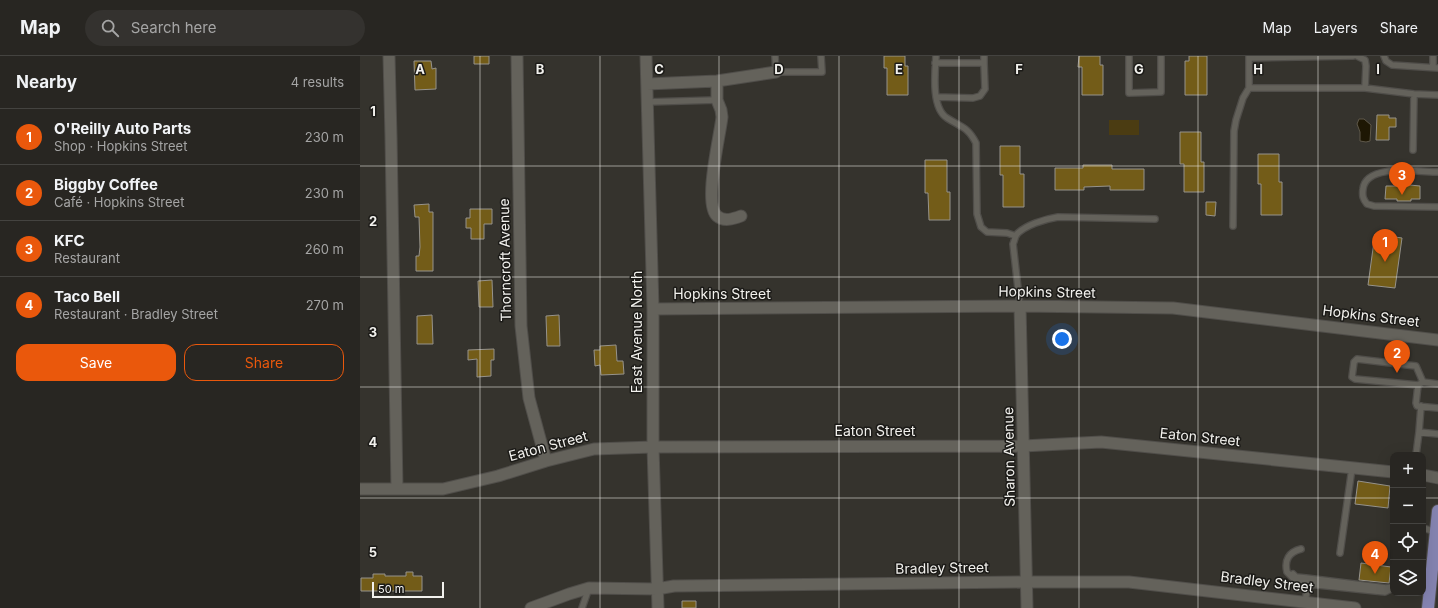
<!DOCTYPE html>
<meta charset="utf-8">
<style>
:root{--surface:#282622;--page:#34322f;--text:#f1f3f6;--muted:#a5a5a5;--line:#444340;--accent:#ea580c}
body{margin:0;font-family:Inter,sans-serif;background:var(--page);color:var(--text)}
.controls{position:absolute;right:12px;bottom:12px;display:grid;overflow:hidden;border-radius:8px;box-shadow:0 4px 16px #0002}
.controls button{width:36px;height:36px;display:grid;place-items:center;padding:0;border:0;border-bottom:1px solid var(--line);background:var(--surface);color:var(--text);font:20px sans-serif}
.scale{position:absolute;left:12px;bottom:10px;width:72px;box-sizing:border-box;padding-left:4px;border:2px solid #f2f1ed;border-top:0;font-size:11px;line-height:14px;white-space:nowrap;color:#f2f1ed;-webkit-text-stroke:3px #1c1b18;paint-order:stroke}
.you{position:absolute;left:702px;top:283px;width:14px;height:14px;margin:-10px;border:3px solid #fff;border-radius:50%;background:#1a73e8;box-shadow:0 0 0 6px #1a73e833}
.badge{display:grid;place-items:center;width:26px;height:26px;border-radius:50%;background:var(--accent);color:#fff;font-size:13px;font-weight:700}
.pin{position:absolute;translate:-50% -33px;filter:drop-shadow(0 1px 2px #0008)}
.pin::after{content:'';position:absolute;top:21px;width:14px;height:12px;background:inherit;clip-path:polygon(0 0,100% 0,50% 100%)}
.list{margin:0;padding:0;list-style:none}
h2{display:flex;justify-content:space-between;align-items:center;height:52px;margin:0;padding:0 16px;font-size:17px}
h2 small{font-size:13px;font-weight:400;color:var(--muted)}
.list li{display:grid;grid-template-columns:26px 1fr auto;gap:12px;align-items:center;box-sizing:border-box;height:56px;padding:0 16px;border-top:1px solid var(--line)}
.list b{display:block;font-size:15px;white-space:nowrap}
.list p{margin:0;font-size:13px;white-space:nowrap;color:var(--muted)}
.list em{font-size:13px;font-style:normal;color:var(--muted)}
.actions{display:flex;gap:8px;padding:12px 16px}
.actions a{flex:1;padding:9px 0;border:1px solid var(--accent);border-radius:12px;text-align:center;font-size:14px;color:var(--accent)}
.actions .main{background:var(--accent);color:#fff}
.icon{flex:none;width:22px;height:22px;fill:none;stroke:currentColor;stroke-width:2;stroke-linecap:round;stroke-linejoin:round}
.map{position:relative;flex:none;width:1078px;height:552px;overflow:hidden}
header{display:flex;align-items:center;gap:24px;box-sizing:border-box;height:56px;padding:0 20px;background:var(--surface);border-bottom:1px solid var(--line)}
header strong{font-size:19px}
nav{display:flex;gap:22px;margin-inline-start:auto;font-size:14px}
.search{width:280px;height:36px;background:var(--page);display:flex;align-items:center;gap:10px;box-sizing:border-box;padding:0 14px;border-radius:22px;color:var(--muted);font-size:15px}
main{display:flex}
aside{flex:1;background:var(--surface)}
.map>svg:first-child{display:block}
.green{fill:#4b3c12}
.water{fill:#1e1704;stroke:#5e584a}
.building{fill:#735c18;stroke:#96938c}
.lines{fill:none;stroke-linecap:round;stroke-linejoin:round}
.service-casing{stroke:#504e4a;stroke-width:8}
.minor-casing{stroke:#504e4a;stroke-width:13}
.primary-casing{stroke:#504e4a;stroke-width:14}
.service{stroke:#64625b;stroke-width:5.5}
.minor{stroke:#64625b;stroke-width:11}
.primary{stroke:#8584b1;stroke-width:12}
.grid{fill:none;stroke:#f2f1ed;stroke-width:1;stroke-opacity:0.55}
.labels{text-anchor:middle;stroke-width:3;stroke-linejoin:round;paint-order:stroke}
.street-label{font-size:14px;fill:#f2f1ed;stroke:#1c1b18}
.grid-label{font-size:13px;text-anchor:middle;font-weight:bold;fill:#f2f1ed;stroke:#1c1b18;stroke-width:3;stroke-linejoin:round;paint-order:stroke}
</style>
<header>
<strong>Map</strong>
<div class="search"><svg class="icon" aria-label="search" viewBox="0 0 24 24"><circle cx="10" cy="10" r="6"/><path d="M15 15l6 6"/></svg>Search here</div>
<nav><a>Map</a><a>Layers</a><a>Share</a></nav>
</header>
<main>
<aside>
<h2>Nearby<small>4 results</small></h2>
<ul class="list">
<li><span class="badge">1</span><div><b>O'Reilly Auto Parts</b><p>Shop · Hopkins Street</p></div><em>230 m</em></li>
<li><span class="badge">2</span><div><b>Biggby Coffee</b><p>Café · Hopkins Street</p></div><em>230 m</em></li>
<li><span class="badge">3</span><div><b>KFC</b><p>Restaurant</p></div><em>260 m</em></li>
<li><span class="badge">4</span><div><b>Taco Bell</b><p>Restaurant · Bradley Street</p></div><em>270 m</em></li>
</ul>
<div class="actions"><a class="main">Save</a><a>Share</a></div>
</aside>
<div class="map">
<svg width="1078" height="552" viewBox="0 0 1078 552">
<rect width="100%" height="100%" fill="#35332d"/>
<!-- green -->
<path class="green" d="M749,64h30v15h-30z"/>
<!-- water -->
<path class="water" d="M999,63h5l7,6 -1,16 -4,1 -6,-1v-9l-3,-8z"/>
<!-- building -->
<path class="building" d="M114,0h15v8h-15z
M524,0h21v10h3v29h-21v-27h-3z
M719,0h21v9h3v30h-21v-28h-4z
M829,0h18v39h-22v-34h4z
M54,5h17l1,8 4,-1v21l-21,1z
M1017,59h12v3h7v9h-7v13h-13z
M820,76h21v30h3v30h-20v-28h-4z
M640,90h20v28h4v33h-21v-32h-3z
M898,98h21v28h3v33h-21v-31h-3z
M565,104h22v32h3v28h-21l-1,-27h-3z
M723,109h29v4h32v21h-34v-4l-26,1v3h-29v-22h28z
M1039,128l21,2v13h-9v2h-14v-2h-12l1,-13h13z
M846,146h10l-1,14 -9,-1z
M69,148v8h4v59h-17v-15h3l1,-9 -1,-30h-4l-1,-12z
M110,153h22v15h-8v15h-13v-11h-5v-10h4z
M1015,178l27,4 -7,50 -27,-3z
M132,224l1,27h-14l-1,-26z
M72,259l1,29h-16v-28z
M199,259l1,31h-13l-1,-30z
M256,289l1,16h6l1,13 -23,1 -1,-10 -5,1 -1,-16h6v-4z
M134,293v11h-3v16l-14,1v-18l-9,1v-10z
M998,425l32,5 -2,22 -33,-4z
M1001,507l30,4 -2,16 -30,-3z
M46,516h7v4h9v15h-61v-13h12v-4h12v2h21z
M322,545h14v7h-14z"/>
<g class="lines">
<!-- service casing -->
<g class="service-casing">
<path id="service" d="M415,0l1,16h46l-1,-16
M576,0c-1,16 -5,52 11,62 14,9 21,9 29,25l1,71 4,13 6,5 20,1 9,3
M769,0v37l32,-1v-36
M997,0l8,4 1,6 -1,22
M1024,0l2,5 6,4 46,3
M889,2l104,-2
M575,7h49v-7
M1073,11v-11
M889,32h116l49,6 24,1
M576,41l37,1 7,-2 5,-7 -1,-26
M287,46l70,-2
M1053,94l1,-56
M1078,116c-19,0 -72,-9 -75,17 -1,7 0,10 4,15l7,2 64,1
M873,170l1,-95 2,-11 7,-22 6,-10v-32
M660,250l-7,-62c1,-2 2,-6 3,-9 9,-10 29,-16 42,-18l97,2
M1063,326l-7,-16 -59,-7 -3,3 -2,15 3,2 63,6 5,-3 15,2
M1058,329l-2,18 1,3 21,2
M1061,350l-2,26 19,2
M1056,399l3,-23
M1063,472l13,4
M941,493c-12,3 -17,11 -14,23l9,9 12,3 77,8 8,-4
M980,497l12,-85
M933,518l3,3 10,1 80,10 7,-1
M945,546l3,-18
M222,552l7,-20"/>
</g>
<!-- minor casing -->
<g class="minor-casing">
<path id="minor" d="M29,0l2,81 6,352
M157,0l4,270 8,72 17,63
M286,0l7,253v138l5,161
M357,25v19l4,10 1,7c-2,19 -19,87 -5,99 7,6 16,3 24,0
M287,28l70,-3 59,-9
M660,250l7,302
M293,253l367,-3 153,2 265,32
M1063,419l15,3
M0,433h83l55,-13 48,-15 48,-12 59,-2 370,-1 78,-4 292,30
M171,552l38,-14 20,-6 68,1 17,-3 353,-4h102l226,26"/>
</g>
<!-- primary casing -->
<g class="primary-casing">
<path id="primary" d="M1068,552l10,-97"/>
</g>
<!-- service -->
<use href="#service" class="service"/>
<!-- minor -->
<use href="#minor" class="minor"/>
<!-- primary -->
<use href="#primary" class="primary"/>
</g>
<!-- grid -->
<path class="grid" d="M120,0v552M240,0v552M359,0v552M479,0v552M599,0v552M719,0v552M838,0v552M958,0v552M0,110h1078M0,221h1078M0,331h1078M0,442h1033M1063,442h15"/>
<g class="labels">
<!-- street labels -->
<g class="street-label">
<text transform="translate(145 204) rotate(-91)" y="5">Thorncroft Avenue</text>
<text transform="translate(687 236) rotate(1)" y="5">Hopkins Street</text>
<text x="362" y="243">Hopkins Street</text>
<text transform="translate(1011 260) rotate(7)" y="5">Hopkins Street</text>
<text transform="translate(277 276) rotate(-90)" y="5">East Avenue North</text>
<text x="515" y="380">Eaton Street</text>
<text transform="translate(840 381) rotate(6)" y="5">Eaton Street</text>
<text transform="translate(188 390) rotate(-15)" y="5">Eaton Street</text>
<text transform="translate(649 401) rotate(-91)" y="5">Sharon Avenue</text>
<text transform="translate(582 512) rotate(-1)" y="5">Bradley Street</text>
<text transform="translate(907 526) rotate(7)" y="5">Bradley Street</text>
</g>
</g>
<g class="grid-label">
<text x="60" y="18">A</text>
<text x="180" y="18">B</text>
<text x="299" y="18">C</text>
<text x="419" y="18">D</text>
<text x="539" y="18">E</text>
<text x="659" y="18">F</text>
<text x="779" y="18">G</text>
<text x="898" y="18">H</text>
<text x="1018" y="18">I</text>
<text x="13" y="60">1</text>
<text x="13" y="170">2</text>
<text x="13" y="281">3</text>
<text x="13" y="391">4</text>
<text x="13" y="501">5</text>
</g>
</svg>
<div class="controls">
<button>+</button>
<button>−</button>
<button><svg class="icon" aria-label="locate" viewBox="0 0 24 24"><circle cx="12" cy="12" r="6"/><path d="M12 2v4M12 18v4M2 12h4M18 12h4"/></svg></button>
<button><svg class="icon" aria-label="layers" viewBox="0 0 24 24"><path d="M12 4l9 5-9 5-9-5zM3 14l9 5 9-5"/></svg></button>
</div>
<div class="scale">50 m</div>
<div class="you"></div>
<div class="pin badge" style="left:1025px;top:206px">1</div>
<div class="pin badge" style="left:1037px;top:317px">2</div>
<div class="pin badge" style="left:1042px;top:139px">3</div>
<div class="pin badge" style="left:1015px;top:518px">4</div>
</div>
</main>
